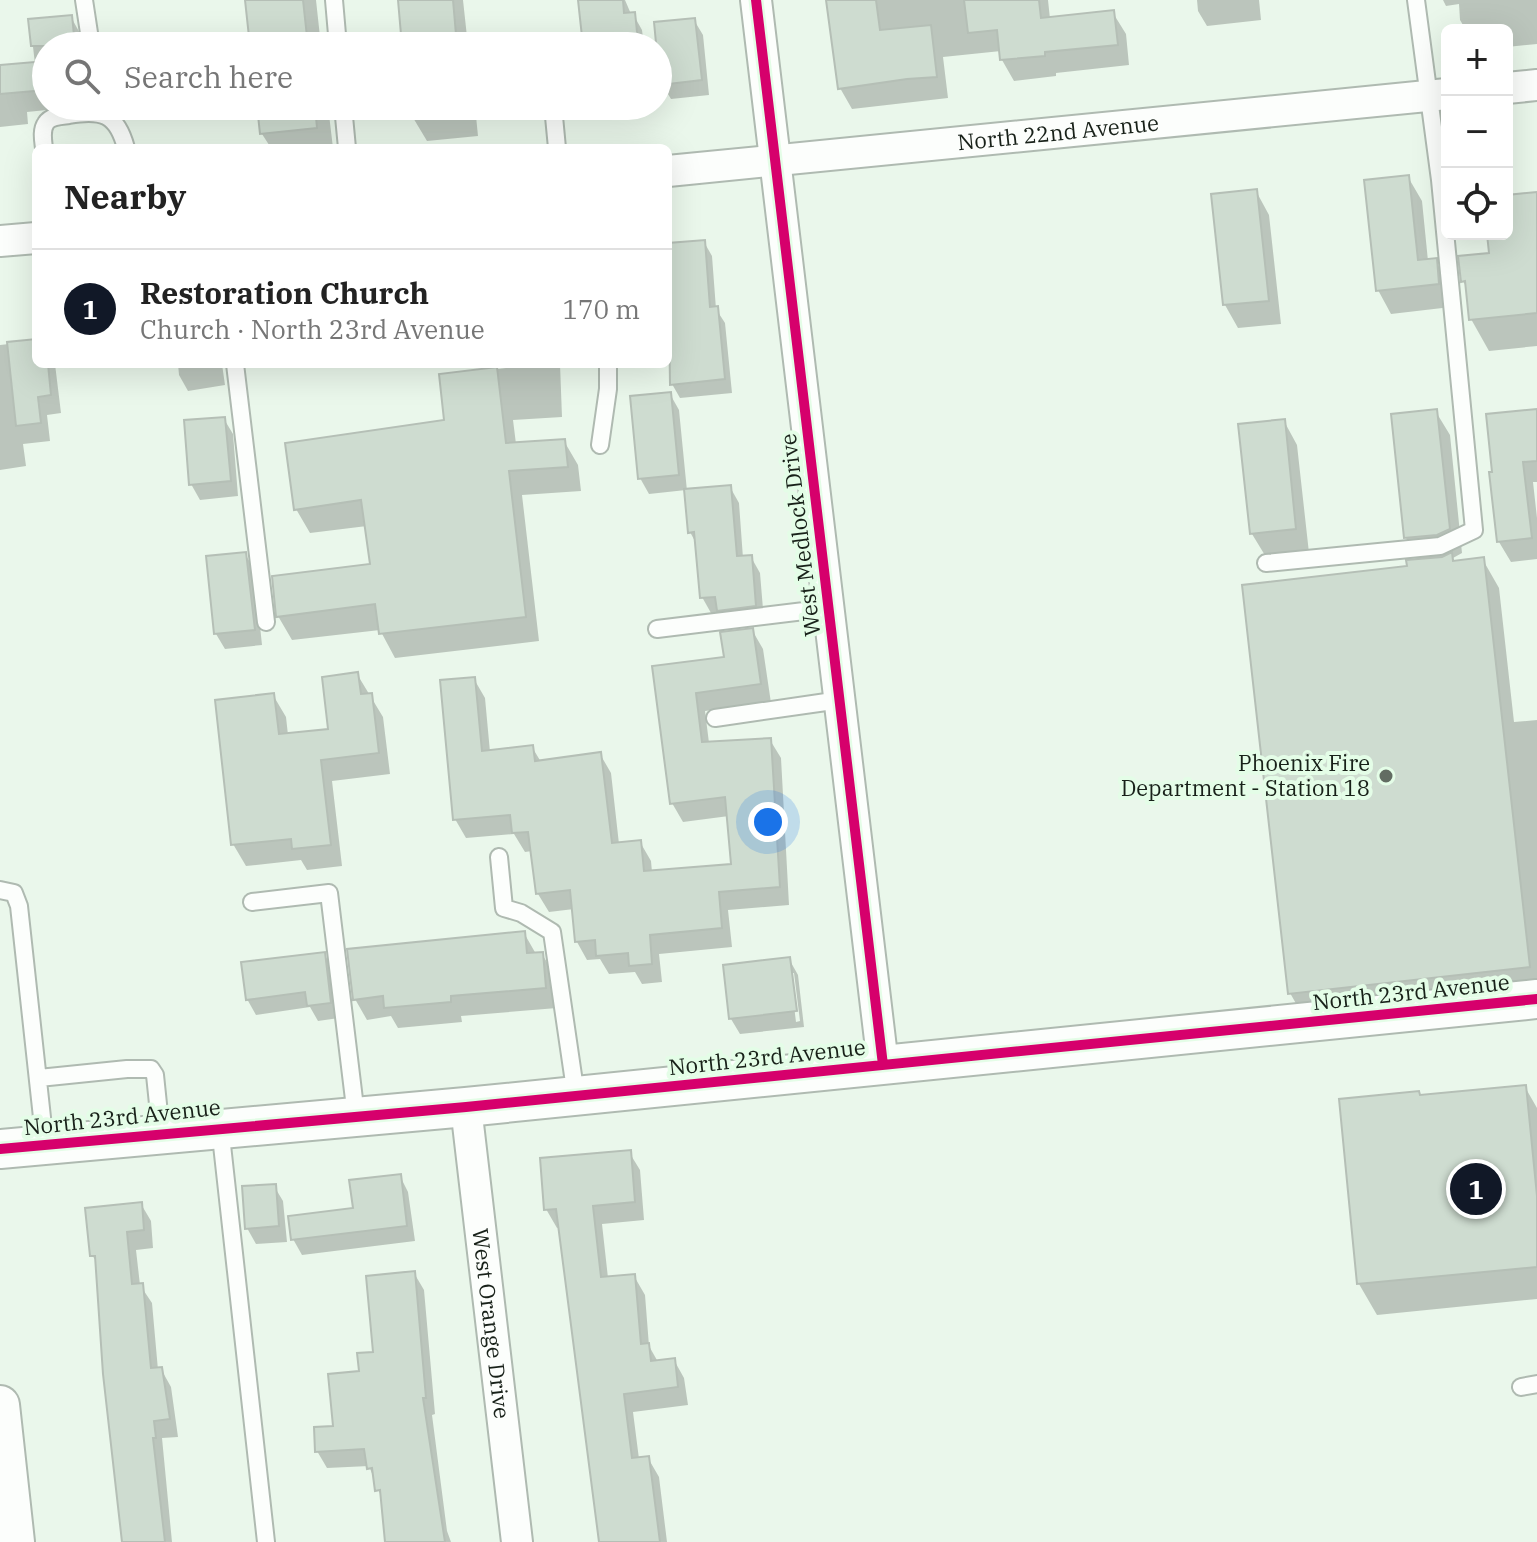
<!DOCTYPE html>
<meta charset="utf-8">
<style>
:root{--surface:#fff;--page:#f2f2f2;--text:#222;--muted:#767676;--line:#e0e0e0;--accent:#111827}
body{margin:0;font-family:"IBM Plex Serif",serif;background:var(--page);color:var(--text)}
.controls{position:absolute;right:24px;top:24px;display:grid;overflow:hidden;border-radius:12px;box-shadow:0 8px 32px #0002}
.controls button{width:72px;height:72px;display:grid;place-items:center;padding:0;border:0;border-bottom:2px solid var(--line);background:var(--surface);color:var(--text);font:40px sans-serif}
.you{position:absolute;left:768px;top:822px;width:28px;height:28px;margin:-20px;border:6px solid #fff;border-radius:50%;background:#1a73e8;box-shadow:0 0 0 12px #1a73e833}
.badge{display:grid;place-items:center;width:52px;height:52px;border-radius:50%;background:var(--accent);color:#fff;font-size:26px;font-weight:700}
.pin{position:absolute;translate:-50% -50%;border:4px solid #fff;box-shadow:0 2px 8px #0006}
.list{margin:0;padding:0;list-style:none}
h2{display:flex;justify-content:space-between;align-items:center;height:104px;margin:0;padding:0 32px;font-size:34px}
h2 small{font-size:26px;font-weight:400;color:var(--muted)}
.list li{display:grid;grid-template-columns:52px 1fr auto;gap:24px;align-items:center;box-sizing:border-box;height:120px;padding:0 32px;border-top:2px solid var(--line)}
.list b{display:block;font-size:30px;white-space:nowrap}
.list p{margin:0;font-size:26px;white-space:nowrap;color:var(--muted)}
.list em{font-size:26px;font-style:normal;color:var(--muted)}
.icon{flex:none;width:44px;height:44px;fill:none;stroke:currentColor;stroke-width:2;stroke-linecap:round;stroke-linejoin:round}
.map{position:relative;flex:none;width:1537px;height:1542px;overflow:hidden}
.search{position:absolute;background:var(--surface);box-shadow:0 8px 32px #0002;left:32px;top:32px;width:640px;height:88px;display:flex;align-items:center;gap:20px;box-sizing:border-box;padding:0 28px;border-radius:44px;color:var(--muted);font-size:30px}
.panel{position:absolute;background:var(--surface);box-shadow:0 8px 32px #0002;left:32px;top:144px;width:640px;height:224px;border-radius:12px}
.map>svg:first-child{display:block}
.shadow{fill:#0003;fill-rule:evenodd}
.building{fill:#cedcd0;stroke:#b5bfb6;stroke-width:2}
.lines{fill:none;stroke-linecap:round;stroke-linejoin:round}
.service-casing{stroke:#afbab1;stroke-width:20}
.minor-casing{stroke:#afbab1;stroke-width:34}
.tertiary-casing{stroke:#afbab1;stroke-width:42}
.service{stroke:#fcfefc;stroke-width:16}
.minor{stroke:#fcfefc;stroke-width:30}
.tertiary{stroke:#fcfefc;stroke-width:38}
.cycleway-casing{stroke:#e4fde7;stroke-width:15}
.cycleway{stroke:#d6006c;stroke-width:10}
.poi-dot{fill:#626c62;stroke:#e4fde7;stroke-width:3}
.labels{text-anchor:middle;stroke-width:8;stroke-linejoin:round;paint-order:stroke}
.street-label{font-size:22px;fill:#182119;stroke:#e4fde7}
.poi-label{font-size:22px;fill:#182119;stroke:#e4fde7;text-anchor:end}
</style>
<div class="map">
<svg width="1537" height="1542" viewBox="0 0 1537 1542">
<rect width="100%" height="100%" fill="#eaf7eb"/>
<!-- shadow -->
<path class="shadow" d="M247,0h69l5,46h-69z
M400,0h63l5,46h-63z
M580,0h45l6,14h2l9,16 2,16h-59z
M827,0h221l2,19 63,-6 13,21 3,31 -73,8v3l-42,5 -12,-21 -1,-9 -58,6 5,41 -96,11 -12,-21z
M1197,0h62l2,20 -54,6 -9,-15z
M1443,0h94v44l-30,3v-17h-41l-6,-10 -1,-16 -13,2z
M71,17l11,20 1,9h-37v60h40l-59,6 1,12 -28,3v-60l35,-3 -5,-43z
M694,20l9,15 6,60 -38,4 -9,-15z
M259,106h69l5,42h-62l-9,-14z
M411,106h64l3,30 -51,5 -15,-25z
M1408,177l14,24 6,60 7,-1 14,24 2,23 -60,7 -13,-24z
M1256,191l13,24 12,109 -43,4 -13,-23z
M1537,194v152l-48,5 -18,-32 -3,-29 -5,-9 29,-27 -3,-20h18v-37z
M704,242l8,14 4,53 9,14 7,70 -52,5 -8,-14 -4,-70v-69z
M36,341v23h19l6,49 -14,2 3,26 -27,3 3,22 -26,4v-125z
M178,364h44l3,21 -37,6 -9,-16z
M522,364h38l2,53 -49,3 3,24 48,-3 14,24 3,26 -59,4 17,146 -144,17 -15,-28 -88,10 -14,-24 94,-51 -5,-39 -57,7 -14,-24 150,-88 -5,-45 81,-10z
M670,394l9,16 8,81 43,-4 9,16 4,55 8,-1 9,16 4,48 -36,4 -8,-13 -9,1 -9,-16 -5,-52 -7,-13 -4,-42 -37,4 -9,-16z
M1537,411v71h-4l4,36v41l-26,3 -12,-20 -8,-68z
M1436,412l14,23 12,118 -9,5 3,5 27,-3 16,28 15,134 23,-2v275l-231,26 -16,-28 119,-425 10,-7 -13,-23z
M224,419l9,15 5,62 -38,4 -9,-16z
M1284,421l13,24 12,108 -43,4 -14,-23z
M245,554l9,15 8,76 -37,4 -9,-15z
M752,630l11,19 8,54 -66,8 4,32 61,-3 11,18 8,147 -61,5 4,37 -73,7 3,28 -20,2 -7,-12 -26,2 -9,-15 -13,1 -10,-18 -3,-33 -25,3 -11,-18 -6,-43 -7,1 -11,-18 -48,4 -11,-19 19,-140 11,19 5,54 42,-5 9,15 59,-8 11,19 8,71 21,-2 11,19 1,11 81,-6 -4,-50 -46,6 -11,-19 -18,-135 72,-9z
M357,674l26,43 7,57 -58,7 10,85 -35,4 -6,-10 -55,6 -13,-22 40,-149 13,22 2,18 42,-5z
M524,933l12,21h6l12,20 3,34 -96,8 1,6 -64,6 -7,-12 -24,4 -12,-21z
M324,954l9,15 6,49 -21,3 -8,-14 -54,8 -9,-16z
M789,959l9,16 6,52 -64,7 -9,-15zM790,973h4l6,48 -4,1z
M1525,1087l12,21v191l-160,16 -18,-31 62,-187z
M629,1152l11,18 4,50 -42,4 6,54 26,-2 11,19 4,51 9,16 16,-2 10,18 4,27 -55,7 6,47 9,-1 11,19 8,65h-66l-40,-315 -4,1 -11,-19z
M400,1176l8,16 7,49 -113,14 -9,-16 62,-29z
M274,1186l9,15 4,41 -31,2 -9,-16z
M141,1204l10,17 2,27 -17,2 4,35 12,18 6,67 3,-1 10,18 7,50 -16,1 10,104h-48l-26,-278 -6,-9z
M414,1273l10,17 11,124 -3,1 15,116 4,11h-64l-4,-41 -14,-35 -42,2 -10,-17 18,-23 26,-55 14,-20z"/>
<!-- building -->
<path class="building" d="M245,0h58l5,46h-58z
M398,0h55l4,46h-55z
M578,0h45l1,13 11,-1 3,30 -55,4z
M826,0h50l4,30 51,-5 6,52 -30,2 -69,10z
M964,0h75l2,18 73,-8 4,35 -73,7v4l-45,4 -3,-30 -29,3z
M72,15l3,31h-44l-3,-27z
M695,18l7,62 -42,5 -6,-63z
M46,61v29l-46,4v-29z
M257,106h58l2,22 -57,6z
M1409,175l9,85 19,-2 2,26 -63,7 -12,-111z
M1257,189l12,112 -46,4 -12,-111z
M1537,192v121l-68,7 -4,-39 -4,1 -3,-26 31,-3 -2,-19h20v-39z
M705,240l5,67 8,-1 7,73 -55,6 -2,-142z
M36,339v25h12l3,31 -13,2 3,26 -25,3 -9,-84z
M497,367l9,76 59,-4 3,28 -59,4 17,146 -147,17 -4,-30 -99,13 -4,-41 98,-12 -9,-64 -67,10 -9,-67 159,-23 -5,-46z
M671,392l8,83 -41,4 -8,-83z
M1437,409l13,120 -13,6 -33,3 -13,-124z
M1537,409v52l-14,1 9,76 -35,4 -8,-70h3l-6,-58z
M225,417l6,64 -42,4 -5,-65z
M1285,419l11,110 -46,5 -12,-110z
M731,485l6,71 15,-1 4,51 -39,5 -2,-14 -15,1 -6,-66 -6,1 -4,-44z
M246,552l9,78 -41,4 -8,-78z
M1452,552l1,9 31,-4 46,410 -242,27 -46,-409 165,-19 -1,-6 36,-3z
M753,628l8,56 -65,9 6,49 69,-4 9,149 -61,5 3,36 -72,7 2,29 -23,2 -1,-13 -32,3 -1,-16 -20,2 -5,-52 -34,4 -8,-62 -16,1 -2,-18 -57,5 -13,-140 35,-3 7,74 51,-6 2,16 66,-9 11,91 29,-3 3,31 87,-7 -6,-67 -55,7 -18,-138 72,-9 -4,-25z
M358,672l3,22 11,-1 7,60 -58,7 10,85 -39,4 -1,-10 -60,6 -16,-145 59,-7 5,41 49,-5 -6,-52z
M525,931l2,22 16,-1 3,36 -95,8v6l-67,6 -1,-12 -30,4 -6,-51z
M325,952l6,51 -24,3 -2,-14 -59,8 -5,-38z
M790,957l7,54 -68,8 -6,-54z
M1526,1085l11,111v71l-180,17 -18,-185 80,-8 1,4z
M631,1150l4,52 -42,4 8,71 34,-3 6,70 8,-1 2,18 24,-3 3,29 -54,7 8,64 17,-2 11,86h-61l-43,-333 -12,1 -4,-52z
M401,1174l6,52 -116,14 -3,-24 65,-8 -4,-28z
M276,1184l3,42 -34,3 -3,-43z
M142,1202l2,28 -17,2 5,52 11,-1 8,85 11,-1 8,52 -16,2 2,17h-3l12,104h-43l-19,-168 -8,-118h-5l-5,-48z
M415,1271l11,127h-3l22,144h-60l-5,-52 -5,1 -3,-23 -5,1 -3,-20 -49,3 -1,-25 19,-1 -5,-52 31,-3 -2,-18 16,-1 -7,-76z"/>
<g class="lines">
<!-- service casing -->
<g class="service-casing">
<path id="service" d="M84,0l7,46
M334,0l4,46
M343,106l4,42
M553,106l4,42
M44,148c-1,-8 -3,-18 2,-25 4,-7 16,-7 23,-8 33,-6 48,-1 57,33
M235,364l31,258
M600,445l8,-56v-25
M1266,563l174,-17 34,-16 -34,-350 -24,-180
M657,629l172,-21
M715,718l125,-18
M499,857l5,51 17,5 31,19 24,164
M0,890l14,3 5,13 26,239
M252,902l77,-9 27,223
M39,1078l88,-9h24l4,6 6,58
M220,1127l46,415
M1521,1387l16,-3"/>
</g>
<!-- minor casing -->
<g class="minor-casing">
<g id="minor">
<path d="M756,0l127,1065"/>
<path d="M1507,88l30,-3"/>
<path id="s1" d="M668,171l779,-77"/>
<path d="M0,241l36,-3"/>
<path id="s2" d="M466,1107l51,435"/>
</g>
</g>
<!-- tertiary casing -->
<g class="tertiary-casing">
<path id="tertiary" d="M0,1149l466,-42 1071,-108
M0,1405l15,137"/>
</g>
<!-- service -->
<use href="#service" class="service"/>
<!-- minor -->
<use href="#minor" class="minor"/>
<!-- tertiary -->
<use href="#tertiary" class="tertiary"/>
<!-- cycleway casing -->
<g class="cycleway-casing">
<path id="cycleway" d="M756,0l127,1065
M0,1149l466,-42 1071,-108"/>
</g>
<!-- cycleway -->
<use href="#cycleway" class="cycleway"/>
</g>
<!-- markers -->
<circle class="poi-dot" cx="1386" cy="776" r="8"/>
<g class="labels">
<!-- street labels -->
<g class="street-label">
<text dy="8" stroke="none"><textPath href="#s1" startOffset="392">North 22nd Avenue</textPath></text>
<text transform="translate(800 535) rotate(-97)" y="8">West Medlock Drive</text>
<text transform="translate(1411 992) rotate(-6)" y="8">North 23rd Avenue</text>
<text transform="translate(767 1057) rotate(-6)" y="8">North 23rd Avenue</text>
<text transform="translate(122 1117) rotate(-6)" y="8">North 23rd Avenue</text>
<text dy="8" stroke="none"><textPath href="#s2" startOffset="218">West Orange Drive</textPath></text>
</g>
<!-- poi labels -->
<g class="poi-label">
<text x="1370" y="771">Phoenix Fire<tspan x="1370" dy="25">Department - Station 18</tspan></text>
</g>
</g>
</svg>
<div class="controls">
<button>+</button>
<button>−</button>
<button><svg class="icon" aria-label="locate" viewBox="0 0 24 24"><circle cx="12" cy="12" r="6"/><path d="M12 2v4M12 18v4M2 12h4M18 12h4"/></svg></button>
</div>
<div class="you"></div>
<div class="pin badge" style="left:1476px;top:1189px">1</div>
<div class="search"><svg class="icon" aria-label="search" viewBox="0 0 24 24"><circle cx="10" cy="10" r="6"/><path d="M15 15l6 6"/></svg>Search here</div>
<section class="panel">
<h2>Nearby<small></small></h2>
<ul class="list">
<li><span class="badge">1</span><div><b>Restoration Church</b><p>Church · North 23rd Avenue</p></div><em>170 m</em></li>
</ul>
</section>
</div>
